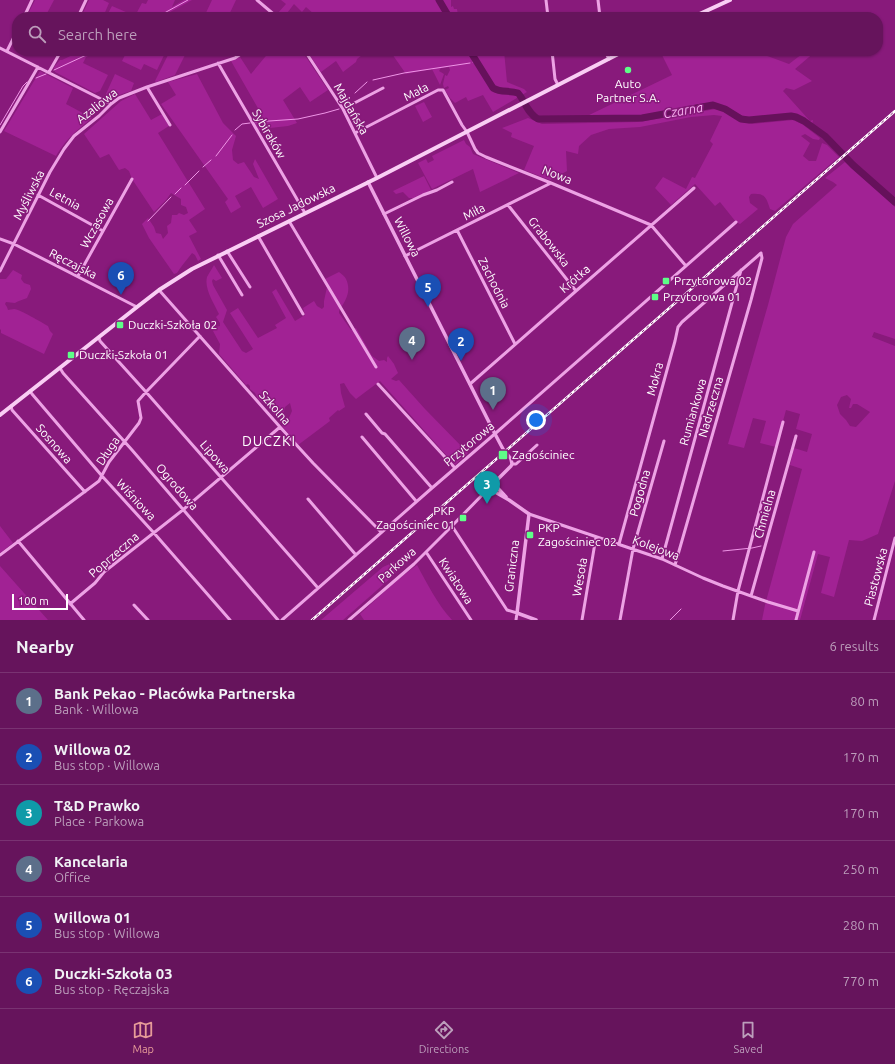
<!DOCTYPE html>
<meta charset="utf-8">
<style>
:root{--surface:#66145c;--page:#6c1d62;--text:#f1f3f6;--muted:#bc9ebb;--line:#793372;--accent:#e69b98}
body{margin:0;font-family:Ubuntu,sans-serif;background:var(--page);color:var(--text)}
.scale{position:absolute;left:12px;bottom:10px;width:56px;box-sizing:border-box;padding-left:4px;border:2px solid #fff;border-top:0;font-size:11px;line-height:14px;white-space:nowrap;color:#fff;-webkit-text-stroke:3px #881a7b;paint-order:stroke}
.you{position:absolute;left:536px;top:420px;width:14px;height:14px;margin:-10px;border:3px solid #fff;border-radius:50%;background:#1a73e8;box-shadow:0 0 0 6px #1a73e833}
.badge{display:grid;place-items:center;width:26px;height:26px;border-radius:50%;background:var(--accent);color:#fff;font-size:13px;font-weight:700}
.pin{position:absolute;translate:-50% -33px;filter:drop-shadow(0 1px 2px #0008)}
.pin::after{content:'';position:absolute;top:21px;width:14px;height:12px;background:inherit;clip-path:polygon(0 0,100% 0,50% 100%)}
.list{margin:0;padding:0;list-style:none}
h2{display:flex;justify-content:space-between;align-items:center;height:52px;margin:0;padding:0 16px;font-size:17px}
h2 small{font-size:13px;font-weight:400;color:var(--muted)}
.list li{display:grid;grid-template-columns:26px 1fr auto;gap:12px;align-items:center;box-sizing:border-box;height:56px;padding:0 16px;border-top:1px solid var(--line)}
.list b{display:block;font-size:15px;white-space:nowrap}
.list p{margin:0;font-size:13px;white-space:nowrap;color:var(--muted)}
.list em{font-size:13px;font-style:normal;color:var(--muted)}
.icon{flex:none;width:22px;height:22px;fill:none;stroke:currentColor;stroke-width:2;stroke-linecap:round;stroke-linejoin:round}
.map{position:relative;flex:none;width:895px;height:620px;overflow:hidden}
.search{position:absolute;background:var(--surface);box-shadow:0 1px 3px #0004;left:12px;right:12px;top:12px;height:44px;display:flex;align-items:center;gap:10px;box-sizing:border-box;padding:0 14px;border-radius:16px;color:var(--muted);font-size:15px}
.sheet{height:388px;background:var(--surface)}
nav{display:flex;justify-content:space-around;align-items:center;box-sizing:border-box;height:56px;border-top:1px solid var(--line);background:var(--surface);font-size:11px;color:var(--muted)}
nav a{display:grid;justify-items:center;gap:2px}
nav .on{color:var(--accent)}
.map>svg:first-child{display:block}
.green{fill:#a12294;fill-rule:evenodd}
.lines{fill:none;stroke-linecap:round;stroke-linejoin:round}
.stream{stroke:#ef95e7;stroke-width:1}
.river{stroke:#66115b;stroke-width:7}
.minor{stroke:#eda2e5;stroke-width:3}
.tertiary{stroke:#eda2e5;stroke-width:3.5}
.secondary{stroke:#f9cef4;stroke-width:4}
.rail-casing{stroke:#fff;stroke-width:2.5}
.rail{stroke:#881a7b;stroke-width:1;stroke-dasharray:3;stroke-linecap:butt}
.poi-dot{fill:#5eff88;stroke:#881a7b;stroke-width:1.5}
.labels{text-anchor:middle;stroke-width:3;stroke-linejoin:round;paint-order:stroke}
.poi-label{font-size:12px;fill:#fff;stroke:#881a7b;text-anchor:start}
.street-label{font-size:12px;fill:#fff;stroke:#881a7b}
.water-label{font-size:13px;font-style:italic;fill:#f4aeed;stroke:#881a7b}
.quarter-label{font-size:14px;letter-spacing:1px;fill:#fff;stroke:#881a7b}
</style>
<div class="map">
<svg width="895" height="620" viewBox="0 0 895 620">
<rect width="100%" height="100%" fill="#881a7b"/>
<!-- green -->
<path class="green" d="M35,0h19l-9,17h-12l-5,-3z
M89,0h14l6,3 -6,14h-22z
M148,0h27l-3,7 12,-7h8l-31,17h-55l6,-11 23,10 7,-13 4,1z
M212,0h24l-8,17h-24z
M281,0h170v7l2,-1 1,3h3l1,6 15,-2 1,3 10,-1v2h-170l1,-2 -9,-8 -4,5 -8,-8 -10,13h-3l-4,-3 9,-10z
M81,51h17l-12,6 -3,6 25,12 -8,16 -5,2 -40,-21 -1,-5 6,-7h2z
M127,51h39l-9,19 -13,-6 -3,6 -19,-9z
M170,51h17l-12,24 -19,7 -1,-1z
M270,51h32l26,39 -18,12 -10,-15 -17,13 14,23 -9,3 -18,2 -5,-7 -6,10 -7,-11 7,-10 -28,-49 9,-4 11,17z
M307,51h60l-10,8 -1,3 -13,10 -7,-11 -15,11z
M390,51h114l3,31 17,7 3,3 -34,20 -10,-17 -15,6 -2,-4 -11,6 -5,-5 -5,-8 4,-2 -1,-2 -4,2 -1,-4 2,-9 2,1 3,-6 -1,-3 -8,1 -2,3 5,3 -4,11 -8,-16 -26,5z
M660,51h97l5,3 27,10 17,-13h10l-21,18 17,12 -18,9 -8,-2 -3,3 27,30 3,-1 -1,5 -15,-9 -5,-2 -42,4c-10,-2 -15,-7 -23,-11 -7,-3 -14,-4 -22,-4l-63,13 -57,1 87,-42z
M40,71l33,17 -7,16 26,14c-16,13 -25,20 -36,38l-52,-25z
M115,74l19,9 -3,8 -24,8 -2,-3z
M197,74l26,49 13,13 -4,14 1,10 5,4 6,-2 10,15 5,2 -6,-15 2,-5 23,40 -15,9 -12,-21 -16,9 6,11 -10,6 -6,-11 3,-3 -67,-95 15,-9 -8,-13z
M135,94l16,26 11,-6 7,12 -11,7 47,76 -16,11 8,12 -8,4 12,23 -3,2 -3,-6 -3,-2c-5,7 -11,13 -15,20l-3,1 -25,-36 -7,-14 6,-6 6,9 2,6 5,1 2,5 5,-6 -1,-7 4,-3 1,-8h5l2,-2 5,2 4,-2 -2,-6 -5,-2v-6l-10,-6 -5,7 -12,12 -22,-33 -3,-8 -4,-3 -6,2 -10,-16 -9,4 -16,-24 37,-33z
M424,102l8,15 -9,5 -8,-16z
M716,109l9,2 19,11 8,2 41,-4 9,4 18,14 -1,2 -6,-1 -8,-5 -4,2 9,7 -7,13 6,5h7l6,-18 5,2 12,12 -64,54 -5,-2c-4,-12 -5,-16 -19,-15l-2,3 1,6 8,6 -18,15 -4,-2 -16,-20 -5,4 -20,-22 -24,21 -16,-17 8,-11 23,12 6,-12 3,1 18,-34 -3,-3 12,-25 -8,-1 -23,2 -51,10 -31,2 -18,6 -12,11 -1,8 -12,-3 1,20 -17,9 -26,-10 10,-24 -23,-9 1,-4 -10,-5 26,-10 14,6 96,-2z
M464,140l2,4 4,3 3,7 46,19 -39,19 -7,-23 -41,20 -14,-26 8,-4 2,4 6,-3 -2,-4z
M845,162l50,45v132l-21,-7 -2,5 23,9v135l-17,53 -16,7 -13,-1 -15,57 -13,-4 9,-36 -12,-3 -18,66h-38l3,-15 37,-136 -12,-4 4,-17 13,4 5,-18 -16,-5 4,-15 -14,-4 -10,37 -16,-4 6,-22 -13,-3 -9,30 -16,-4 40,-139 18,-68 7,-13 44,-39 -4,-3 -8,-4zM847,395l4,4 -2,9h2l2,-4h4l13,8 -14,15 -6,-1 -4,-6 -6,-6 -3,-9 4,-8z
M424,176l7,14 -15,8h-7l-6,-6 -7,2 -3,-3z
M214,265l8,13 -6,3 -3,-2 -1,2 1,4 14,25 -4,12 19,29 4,2 7,-4 -23,-36 8,-5 20,30 19,-10 -2,-3 11,-7 -14,-26 4,-3 19,32 10,-6 -2,-7 11,-7 3,5 5,3 2,-2v-6l3,-14 -4,-7 16,-8c3,2 6,5 7,7 6,13 -1,22 -7,32v2l12,17 5,-2 16,28 7,5 5,-1 3,2v-4l1,-2 6,8 4,9 -7,6 5,2 3,-1 26,29 43,44 -13,12 -75,-84 -24,18 -6,-6 -6,-10 -4,1 1,9 4,14 -6,4 -1,-1 -9,8 1,3 -32,24 -16,-19 1,-5 5,-1 4,-9 -2,-8 -5,4 -2,9 -6,2 -10,-12 -9,-7 -3,-6 -5,-4v-3l-2,-2 -2,1 -27,-31 1,-10 -7,-13 3,-4 4,-1v-3l-4,-6 3,-3c-5,-11 -15,-25 -12,-37 2,-4 5,-8 7,-12z
M13,270l9,5 -1,4 3,4 6,2 1,4 -4,9c-5,2 -7,2 -12,5l-9,-1 -1,2 2,3 1,3c1,0 5,-1 6,-1 7,1 27,13 34,17l2,5 3,3 -9,20 -43,-21v-3l-1,-1v-50h6z
M0,526l13,17 -13,10z
M394,562l3,3v6l-4,5 -50,44h-22l62,-53z
M417,565c10,18 20,39 35,55h-88l-4,-6 38,-35z
M0,566l48,54h-48z"/>
<g class="lines">
<!-- stream -->
<path class="stream" d="M157,17l31,-17
M473,62l3,-1
M54,70l41,-19
M36,78l10,-4
M373,80l31,-7 66,-10
M355,93l12,-11
M255,122l43,-3 27,-6 14,-4
M0,125l23,-39 4,-4
M235,130l7,-6 8,-1
M216,156l16,-21
M203,167l8,-7
M185,185l14,-14
M175,194l6,-6
M148,221l23,-24
M723,551l29,-3 9,-2
M670,620l11,-11"/>
<!-- river -->
<path class="river" d="M439,0l10,17
M470,51l23,37c8,5 16,2 25,5 7,8 9,20 20,26l104,-1 71,-13 12,4 16,10 8,1 42,-4 5,1 8,4 21,15 28,29 42,37"/>
<!-- minor -->
<path class="minor" d="M257,0l20,17
M546,0l2,17
M598,0l2,17
M24,17l8,-17
M78,17l8,-17
M0,48l111,56
M7,51l10,-20
M305,51l38,58 34,69
M552,51l3,28 3,6
M605,51l4,8
M218,63l87,150
M49,72l12,-21
M147,87l23,38
M343,109l40,-21
M0,132l38,-65
M355,133l83,-43h5l19,35 5,7 8,17 3,4 8,4 65,26 100,42 35,41
M38,195l65,36
M508,205l68,86
M384,214l39,-19 14,-5 15,-8
M289,221l87,146
M457,230l58,114
M258,236l45,78
M0,239l14,5 123,63
M227,251l23,36
M218,255l24,40
M405,256l146,-73
M0,271l50,-99 14,-23 10,-13 25,-20 12,-12 8,-6 28,-11 88,-29 10,-7
M78,276l54,-97
M159,290l121,137 33,36 68,69
M99,338l1,3 46,51 172,196
M60,368l3,5 69,77 146,170
M378,384l77,84
M470,384l106,-93 118,-103
M30,391l2,3 70,82 52,57 76,87
M11,406l1,4 73,82
M366,414l16,19 3,1 47,54
M362,437l54,64
M512,464h4l21,-19
M308,499l48,56
M529,514l133,45 41,19 20,8 45,16 30,9
M452,526l55,84 10,3 -1,7
M18,541l66,79
M619,544l56,-203 3,-14 4,-5 79,-69
M426,552l45,68
M0,555l99,-74 10,-19 30,-39 2,-5 -3,-17 8,-9 54,-56
M662,559l79,-289
M675,565l76,-265 11,-42 -1,-5
M751,596l45,-160
M70,604l25,-21 9,-11 80,-63 96,-82
M134,605l14,15
M282,620l150,-132 65,-56 239,-210
M349,620l65,-56 33,-33 42,-43
M582,620l14,-83
M620,620l13,-71 31,-108
M733,620l5,-29 45,-169
M796,620l18,-68
M874,620l21,-82"/>
<!-- tertiary -->
<path class="tertiary" d="M368,182l127,252 8,15 8,10 1,5 -1,2 -22,22 6,4 14,8 20,14 -12,99 19,7
M493,483l13,14"/>
<!-- secondary -->
<path class="secondary" d="M693,17l37,-17
M0,415l137,-108 22,-17 33,-21 185,-91 247,-127"/>
<!-- rail casing -->
<g class="rail-casing">
<path id="rail" d="M312,620l583,-509"/>
</g>
<!-- rail -->
<use href="#rail" class="rail"/>
</g>
<!-- markers -->
<g class="poi-dot">
<circle cx="628" cy="70" r="4"/>
<rect x="662" y="277" width="8" height="8" rx="2"/>
<rect x="651" y="293" width="8" height="8" rx="2"/>
<rect x="116" y="321" width="8" height="8" rx="2"/>
<rect x="67" y="351" width="8" height="8" rx="2"/>
<rect x="498" y="450" width="10" height="10" rx="2"/>
<rect x="459" y="514" width="8" height="8" rx="2"/>
<rect x="526" y="531" width="8" height="8" rx="2"/>
</g>
<g class="labels">
<!-- poi labels -->
<g class="poi-label">
<text x="628" y="88" text-anchor="middle">Auto<tspan x="628" dy="14">Partner S.A.</tspan></text>
<text x="674" y="285">Przytorowa 02</text>
<text x="663" y="301">Przytorowa 01</text>
<text x="128" y="329">Duczki-Szkoła 02</text>
<text x="79" y="359">Duczki-Szkoła 01</text>
<text x="512" y="459">Zagościniec</text>
<text x="455" y="515" text-anchor="end">PKP<tspan x="455" dy="14">Zagościniec 01</tspan></text>
<text x="538" y="532">PKP<tspan x="538" dy="14">Zagościniec 02</tspan></text>
</g>
<!-- street labels -->
<g class="street-label">
<text transform="translate(416 92) rotate(-27)" y="4">Mała</text>
<text transform="translate(97 106) rotate(-38)" y="4">Azaliowa</text>
<text transform="translate(351 109) rotate(60)" y="4">Majdańska</text>
<text transform="translate(269 134) rotate(60)" y="4">Sybiraków</text>
<text transform="translate(557 175) rotate(22)" y="4">Nowa</text>
<text transform="translate(29 195) rotate(-63)" y="4">Myśliwska</text>
<text transform="translate(65 199) rotate(29)" y="4">Letnia</text>
<text transform="translate(296 206) rotate(-26)" y="4">Szosa Jadowska</text>
<text transform="translate(474 212) rotate(-27)" y="4">Miła</text>
<text transform="translate(97 223) rotate(-61)" y="4">Wczasowa</text>
<text transform="translate(407 237) rotate(63)" y="4">Willowa</text>
<text transform="translate(549 242) rotate(52)" y="4">Grabowska</text>
<text transform="translate(73 264) rotate(27)" y="4">Ręczajska</text>
<text transform="translate(575 279) rotate(-41)" y="4">Krótka</text>
<text transform="translate(494 283) rotate(63)" y="4">Zachodnia</text>
<text transform="translate(655 379) rotate(-75)" y="4">Mokra</text>
<text transform="translate(711 407) rotate(-74)" y="4">Nadrzeczna</text>
<text transform="translate(275 408) rotate(49)" y="4">Szkolna</text>
<text transform="translate(693 412) rotate(-74)" y="4">Rumiankowa</text>
<text transform="translate(54 444) rotate(49)" y="4">Sosnowa</text>
<text transform="translate(469 444) rotate(-40)" y="4">Przytorowa</text>
<text transform="translate(108 451) rotate(-56)" y="4">Długa</text>
<text transform="translate(215 457) rotate(49)" y="4">Lipowa</text>
<text transform="translate(177 487) rotate(49)" y="4">Ogrodowa</text>
<text transform="translate(640 493) rotate(-74)" y="4">Pogodna</text>
<text transform="translate(136 500) rotate(47)" y="4">Wiśniowa</text>
<text transform="translate(765 514) rotate(-74)" y="4">Chmielna</text>
<text transform="translate(656 548) rotate(21)" y="4">Kolejowa</text>
<text transform="translate(114 555) rotate(-41)" y="4">Poprzeczna</text>
<text transform="translate(397 565) rotate(-42)" y="4">Parkowa</text>
<text transform="translate(512 566) rotate(-83)" y="4">Graniczna</text>
<text transform="translate(580 577) rotate(-80)" y="4">Wesoła</text>
<text transform="translate(876 577) rotate(-75)" y="4">Piastowska</text>
<text transform="translate(456 581) rotate(57)" y="4">Kwiatowa</text>
</g>
<!-- water labels -->
<g class="water-label">
<text transform="translate(683 110) rotate(-10)" y="5">Czarna</text>
</g>
<!-- quarter labels -->
<g class="quarter-label">
<text x="269" y="446">DUCZKI</text>
</g>
</g>
</svg>
<div class="scale">100 m</div>
<div class="you"></div>
<div class="pin badge" style="left:493px;top:410px;background:#5c6f8a">1</div>
<div class="pin badge" style="left:461px;top:361px;background:#1a4fb4">2</div>
<div class="pin badge" style="left:487px;top:504px;background:#0f9aa8">3</div>
<div class="pin badge" style="left:412px;top:360px;background:#5c6f8a">4</div>
<div class="pin badge" style="left:428px;top:307px;background:#1a4fb4">5</div>
<div class="pin badge" style="left:121px;top:295px;background:#1a4fb4">6</div>
<div class="search"><svg class="icon" aria-label="search" viewBox="0 0 24 24"><circle cx="10" cy="10" r="6"/><path d="M15 15l6 6"/></svg>Search here</div>
</div>
<section class="sheet">
<h2>Nearby<small>6 results</small></h2>
<ul class="list">
<li><span class="badge" style="background:#5c6f8a">1</span><div><b>Bank Pekao - Placówka Partnerska</b><p>Bank · Willowa</p></div><em>80 m</em></li>
<li><span class="badge" style="background:#1a4fb4">2</span><div><b>Willowa 02</b><p>Bus stop · Willowa</p></div><em>170 m</em></li>
<li><span class="badge" style="background:#0f9aa8">3</span><div><b>T&amp;D Prawko</b><p>Place · Parkowa</p></div><em>170 m</em></li>
<li><span class="badge" style="background:#5c6f8a">4</span><div><b>Kancelaria</b><p>Office</p></div><em>250 m</em></li>
<li><span class="badge" style="background:#1a4fb4">5</span><div><b>Willowa 01</b><p>Bus stop · Willowa</p></div><em>280 m</em></li>
<li><span class="badge" style="background:#1a4fb4">6</span><div><b>Duczki-Szkoła 03</b><p>Bus stop · Ręczajska</p></div><em>770 m</em></li>
</ul>
</section>
<nav>
<a class="on"><svg class="icon" aria-label="map" viewBox="0 0 24 24"><path d="M3 6l6-2 6 2 6-2v14l-6 2-6-2-6 2zM9 4v14M15 6v14"/></svg>Map</a>
<a><svg class="icon" aria-label="directions" viewBox="0 0 24 24"><path d="M12 3l9 9-9 9-9-9zM9 14v-3h6M13 9l2 2-2 2"/></svg>Directions</a>
<a><svg class="icon" aria-label="saved" viewBox="0 0 24 24"><path d="M7 4h10v16l-5-4-5 4z"/></svg>Saved</a>
</nav>
